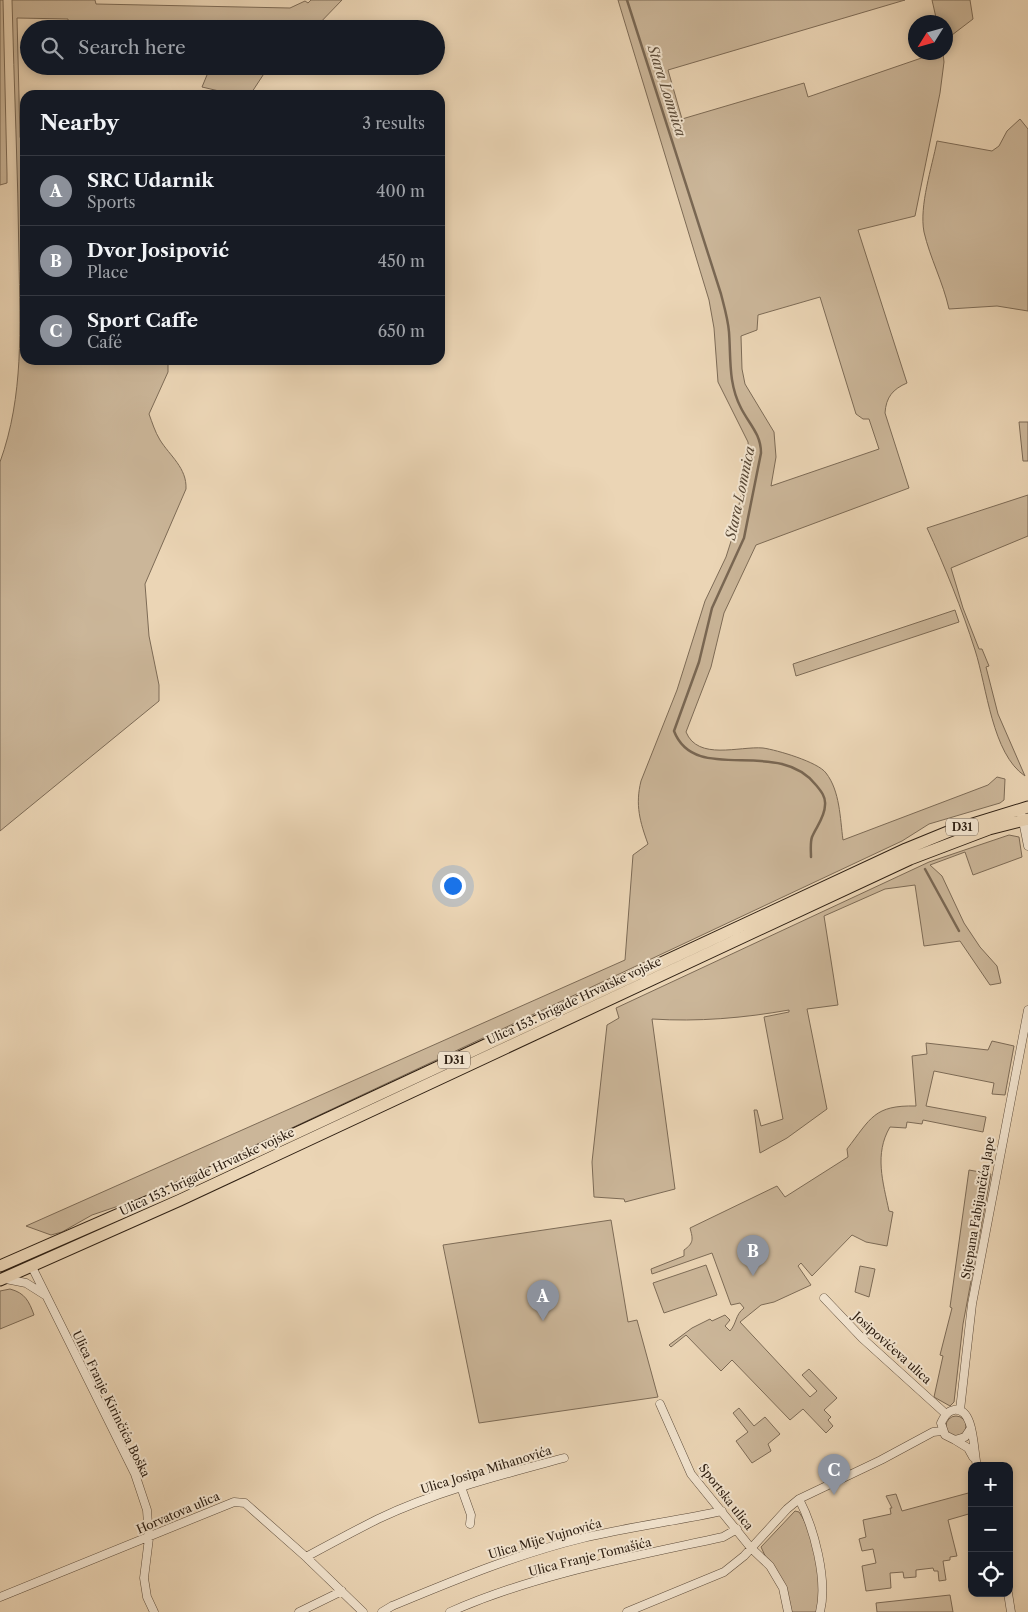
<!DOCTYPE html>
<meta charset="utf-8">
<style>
:root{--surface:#171b24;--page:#20242c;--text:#f1f3f6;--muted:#9ea1a6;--line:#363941;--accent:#8c9099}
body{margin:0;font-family:"Libre Caslon Text",serif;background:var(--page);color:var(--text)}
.controls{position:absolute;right:15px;bottom:15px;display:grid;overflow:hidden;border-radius:10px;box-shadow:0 2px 8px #0003}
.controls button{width:45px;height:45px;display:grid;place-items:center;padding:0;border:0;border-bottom:1px solid var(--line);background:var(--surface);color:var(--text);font:25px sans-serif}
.compass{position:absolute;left:908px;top:15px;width:45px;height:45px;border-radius:50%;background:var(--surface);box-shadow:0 2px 8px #0003;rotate:233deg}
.you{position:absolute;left:452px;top:885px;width:18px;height:18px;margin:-12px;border:4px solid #fff;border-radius:50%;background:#1a73e8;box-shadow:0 0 0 8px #1a73e833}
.badge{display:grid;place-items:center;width:32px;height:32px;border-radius:50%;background:var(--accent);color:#fff;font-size:16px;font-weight:700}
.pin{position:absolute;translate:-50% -41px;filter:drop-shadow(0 1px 2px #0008)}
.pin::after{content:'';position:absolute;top:26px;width:18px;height:15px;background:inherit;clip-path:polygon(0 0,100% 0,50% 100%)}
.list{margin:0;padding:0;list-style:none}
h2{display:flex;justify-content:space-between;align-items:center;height:65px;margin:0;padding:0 20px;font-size:21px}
h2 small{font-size:16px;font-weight:400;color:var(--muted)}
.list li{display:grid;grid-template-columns:32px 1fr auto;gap:15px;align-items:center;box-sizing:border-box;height:70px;padding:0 20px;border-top:1px solid var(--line)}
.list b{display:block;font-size:19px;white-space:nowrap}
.list p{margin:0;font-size:16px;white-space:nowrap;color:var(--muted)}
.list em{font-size:16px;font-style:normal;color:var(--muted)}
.icon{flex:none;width:28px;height:28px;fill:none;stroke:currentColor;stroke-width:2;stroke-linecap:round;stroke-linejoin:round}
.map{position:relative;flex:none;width:1028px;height:1612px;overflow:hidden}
.search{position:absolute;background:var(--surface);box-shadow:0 2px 8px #0003;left:20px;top:20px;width:425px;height:55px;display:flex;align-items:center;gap:12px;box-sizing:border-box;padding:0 18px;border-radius:28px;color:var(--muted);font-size:19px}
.panel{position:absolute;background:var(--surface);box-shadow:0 2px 8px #0003;left:20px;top:90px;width:425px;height:275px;border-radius:15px}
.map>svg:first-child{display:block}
.green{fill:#cbb699;stroke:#7d6b56;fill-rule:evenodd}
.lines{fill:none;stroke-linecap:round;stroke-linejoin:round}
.stream{stroke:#796753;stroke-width:2.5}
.street-casing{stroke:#5e4d3c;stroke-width:9}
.primary-casing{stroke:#2f2013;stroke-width:13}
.street{stroke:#f2e4cf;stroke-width:8}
.primary{stroke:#ebd5b5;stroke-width:11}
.labels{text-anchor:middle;stroke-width:4;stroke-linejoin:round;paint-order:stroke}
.shield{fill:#f2e4cf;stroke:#6a5b4b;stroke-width:1}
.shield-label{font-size:11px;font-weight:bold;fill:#2f2013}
.street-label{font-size:12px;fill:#2f2013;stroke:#f2e4cf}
.water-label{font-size:14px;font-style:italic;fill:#5a4a38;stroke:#f2e4cf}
</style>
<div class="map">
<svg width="1028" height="1612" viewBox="0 0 1028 1612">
<rect width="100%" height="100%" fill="#ebd5b5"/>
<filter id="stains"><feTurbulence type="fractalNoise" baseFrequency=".004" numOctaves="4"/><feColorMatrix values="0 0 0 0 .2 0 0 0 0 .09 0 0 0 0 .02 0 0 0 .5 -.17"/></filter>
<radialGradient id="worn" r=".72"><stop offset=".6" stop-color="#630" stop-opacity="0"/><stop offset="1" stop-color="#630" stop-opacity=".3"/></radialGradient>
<!-- green -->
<path class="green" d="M0,0h3l4,174v9l-7,2z
M12,0h83l1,4 194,4 15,-7 3,2 3,-3h31l-28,29h-245l-1,-10 -51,-1 3,119 5,12v211h143v12l-19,42c3,8 6,18 11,26 10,16 27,28 26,49l-41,95 4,52 10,49v16l-159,130v-369c24,-66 20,-135 19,-203 -1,-87 -5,-173 -7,-259z
M618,0h287l-237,70 14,49 122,-36 4,14 128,-44h7l1,9 -4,31 -25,123 -57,14 49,153c-14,6 -21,14 -22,30l24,75 -153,57 -32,68 -13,54 -25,65c12,29 53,14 77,16 14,2 55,14 63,25 14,18 14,45 17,67l145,-55 9,-8 8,2 -1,21 -4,3 -71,21 -27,17 -757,356 -53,18 -30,17 -11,3 -25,-9 599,-266 8,-105 15,-11c-8,-22 -13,-39 -7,-63l36,-91 28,-89 21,-44 7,-22 16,-81 -1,-12 -30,-60 -4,-54 -5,-28zM820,297l36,117 7,5h6l10,30 -108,37 5,-29 -2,-25 -29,-48 -3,-15 -1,-33 16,-6 1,-15z
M932,0h38l3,19 -21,16h-6v-13h-9z
M206,66h63l-19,29h-14l-34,-8 5,-12z
M1020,119l8,10v182l-31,-5 -48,3c-6,-27 -19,-51 -25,-77 -5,-26 8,-65 13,-91l55,10 7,-5 8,-15z
M1019,422h9v39h-5z
M1028,495v41l-77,32 12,40 16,41h3l7,17 -3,1 12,47 27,62c-33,-22 -38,-89 -50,-126 -13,-41 -30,-83 -48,-122z
M955,610l4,12 -163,54 -3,-12z
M1009,835l10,2 3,20 -49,18 -8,-23 -35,13 12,11 22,47 16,24 17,19 4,17 -11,2 -30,-44 -36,5 -9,-61 -30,4 -61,27 14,89 -31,4 20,100 -40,29 -27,15 -6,-43h3l4,16 22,-7 -19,-102 25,-5v-2c-45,8 -91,12 -137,9l23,170 -50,13 -1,-3 -30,-2 -2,-35 15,-137 12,-7 -3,-10 313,-146z
M992,1041l22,5 -9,49 -13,-1 2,-11 -60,-12 -8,35 60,11 -3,15 -60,-12 -1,4 -15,-2 -1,6 -16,-1c-16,27 -7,55 -1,84l4,1 -6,34 -21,-4 -14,-7 -40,41 -11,-13 -3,3 13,19 -37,17 -13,3 -21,17 70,75 7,-6 -15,-16 7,-6 28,29 -13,12 7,7 -3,3 5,6 -7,7 -23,-24 -13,11 -58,-60 -11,11 -35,-36 -15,12 -2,-2 23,-17 18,-9 2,2 13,-6 5,5 -5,6 5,5c7,-8 5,-16 14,-23l-4,-5 -9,2 -19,-52 -60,21 -1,-5 33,-13v-6c10,-7 9,-11 6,-22l87,-42 8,11 63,-40 -1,-8c24,-31 27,-44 69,-43l-4,-50 15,-2 -1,-11 62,7z
M969,1170l22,4 -28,150 -9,78 -4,4 -16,-9 9,-41 -3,-1 12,-47 -2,-1z
M611,1220l17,102 9,-2 21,77 -179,26 -36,-178z
M706,1265l11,30 -53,18 -11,-30z
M860,1266l15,3 -6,28 -14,-5z
M10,1289c15,4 19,12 24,26l-34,14v-38z
M739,1408l15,18 11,-9 15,17 -12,10 3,7 -19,12 -16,-22 12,-9 -15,-19z
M946 1426a10 10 0 1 1 20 0a10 10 0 1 1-20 0Z
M972,1492v21l-24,7 9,36 -7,1v3l-7,1 3,19 -7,1 -1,-10h-4l-1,-3 -17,2v7l-12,1 -1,-6 -13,1 1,15 -25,3 -4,-25 14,-3 -3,-14 -11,2 -3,-12 7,-2 -3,-17 28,-6 -1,-6h2l-6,-12 10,-2 6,17z
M795,1511l4,1c18,26 22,70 19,100h-27l-30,-65z
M950,1595l3,17h-76l-1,-9z"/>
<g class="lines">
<!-- stream -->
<path class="stream" d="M627,0l94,294c3,12 7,25 8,38 2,26 -1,51 12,76 8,16 20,26 20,45l-17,85 -32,70 -13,54 -25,69c21,55 104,5 142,54 5,6 10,12 9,20 0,12 -9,22 -13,32 -2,6 -1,14 -1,20
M925,869l34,62"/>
<!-- street casing -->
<g class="street-casing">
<path id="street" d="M1022,816l6,30
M32,1267l103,207 12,36 2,28 -5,40 3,19 7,15
M6,1279l20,4 19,12
M824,1298l38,40 84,76
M660,1404l31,70 60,74 19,18 13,22 5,24
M960,1410l12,-106 56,-294
M971,1428l-6,9 -10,3 -10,-5 -4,-12c3,-6 6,-12 13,-13 21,-3 19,41 23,56
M955,1440l13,8 5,9
M461,1487l10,28 -1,9
M799,1499c15,29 29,81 21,113
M306,1557c24,-13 48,-26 72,-38 59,-28 123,-44 186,-61
M1008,1593l3,19
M0,1597l234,-95 11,1 61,54 57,55
M299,1612l43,-21
M382,1612l10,-6c63,-26 125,-52 191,-68 46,-11 93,-17 139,-27
M450,1612c86,-38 181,-55 273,-75l14,-8
M627,1612l97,-40 20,-16 43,-47 12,-10 82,-39 52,-28 9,-1"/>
</g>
<!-- primary casing -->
<g class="primary-casing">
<path id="primary" d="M0,1266l174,-76 732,-341 44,-18 78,-24
M0,1280l180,-80 730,-341 79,-30 39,-10"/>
</g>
<!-- street -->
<use href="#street" class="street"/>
<!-- primary -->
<use href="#primary" class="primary"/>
</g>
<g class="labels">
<!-- shield labels -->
<g class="shield">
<rect x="946" y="818.5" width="32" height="17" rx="4"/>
<rect x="438" y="1051.5" width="32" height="17" rx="4"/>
</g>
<g class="shield-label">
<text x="962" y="831">D31</text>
<text x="454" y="1064">D31</text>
</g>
<!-- street labels -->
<g class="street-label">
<text transform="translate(574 1001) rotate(-25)" y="4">Ulica 153. brigade Hrvatske vojske</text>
<text transform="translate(207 1172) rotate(-25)" y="4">Ulica 153. brigade Hrvatske vojske</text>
<text transform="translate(978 1208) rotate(-80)" y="4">Stjepana Fabijančića Jape</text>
<text transform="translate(892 1348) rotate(42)" y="4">Josipovićeva ulica</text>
<text transform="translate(111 1404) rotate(64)" y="4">Ulica Franje Kirinčića Boška</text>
<text transform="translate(486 1470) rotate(-17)" y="4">Ulica Josipa Mihanovića</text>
<text transform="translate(726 1497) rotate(52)" y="4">Sportska ulica</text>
<text transform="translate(178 1513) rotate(-23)" y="4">Horvatova ulica</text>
<text transform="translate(545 1539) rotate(-16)" y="4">Ulica Mije Vujnovića</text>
<text transform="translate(590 1557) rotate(-14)" y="4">Ulica Franje Tomašića</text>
</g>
<!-- water labels -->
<g class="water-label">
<text transform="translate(667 91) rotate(72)" y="5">Stara Lomnica</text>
<text transform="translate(740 493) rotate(-78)" y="5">Stara Lomnica</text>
</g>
</g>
<rect width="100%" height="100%" filter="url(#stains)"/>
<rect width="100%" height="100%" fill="url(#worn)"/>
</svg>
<div class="controls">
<button>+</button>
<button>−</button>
<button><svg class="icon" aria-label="locate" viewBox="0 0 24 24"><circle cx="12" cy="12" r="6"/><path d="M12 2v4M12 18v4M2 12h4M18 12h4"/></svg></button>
</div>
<svg class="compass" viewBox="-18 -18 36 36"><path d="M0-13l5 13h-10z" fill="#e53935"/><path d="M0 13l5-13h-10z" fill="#9ea1a6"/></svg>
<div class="you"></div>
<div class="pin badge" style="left:543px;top:1321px">A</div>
<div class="pin badge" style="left:753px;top:1276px">B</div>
<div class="pin badge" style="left:834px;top:1495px">C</div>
<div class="search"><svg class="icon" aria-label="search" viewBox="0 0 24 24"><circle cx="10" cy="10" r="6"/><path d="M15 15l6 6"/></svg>Search here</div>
<section class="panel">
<h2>Nearby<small>3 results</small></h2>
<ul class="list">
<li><span class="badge">A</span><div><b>SRC Udarnik</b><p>Sports</p></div><em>400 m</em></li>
<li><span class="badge">B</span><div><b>Dvor Josipović</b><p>Place</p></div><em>450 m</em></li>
<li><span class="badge">C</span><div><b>Sport Caffe</b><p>Café</p></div><em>650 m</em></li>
</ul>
</section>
</div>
